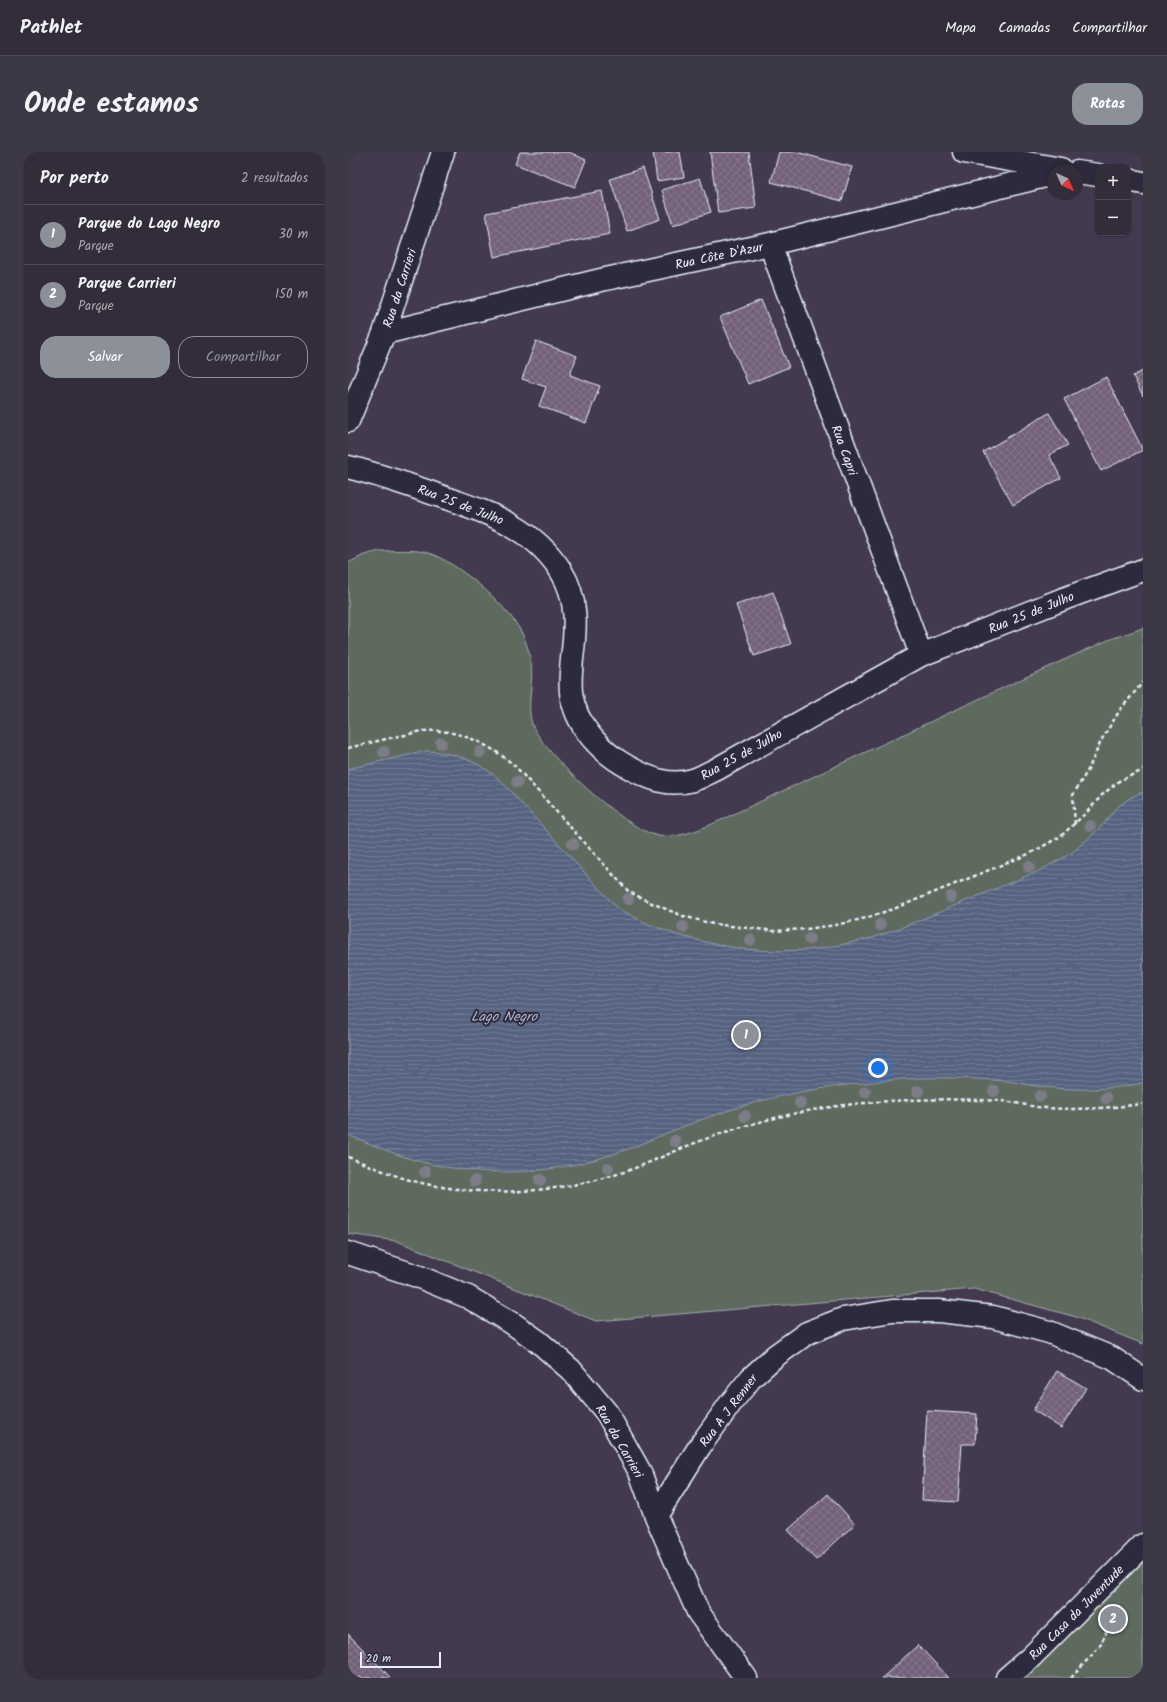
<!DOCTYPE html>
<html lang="pt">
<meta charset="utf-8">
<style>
:root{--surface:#322c3b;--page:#3d3846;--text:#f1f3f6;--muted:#a8a7af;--line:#4d4855;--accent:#8c9099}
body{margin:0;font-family:Kalam,sans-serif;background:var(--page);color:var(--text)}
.controls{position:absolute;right:12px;top:12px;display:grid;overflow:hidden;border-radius:8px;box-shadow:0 1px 3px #0004}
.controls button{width:36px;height:36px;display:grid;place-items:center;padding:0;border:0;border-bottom:1px solid var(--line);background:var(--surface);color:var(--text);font:20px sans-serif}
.compass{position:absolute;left:699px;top:12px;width:36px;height:36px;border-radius:50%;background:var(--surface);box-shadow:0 1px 3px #0004;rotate:135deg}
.scale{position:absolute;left:12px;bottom:10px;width:81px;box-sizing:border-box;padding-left:4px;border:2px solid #e8f1f8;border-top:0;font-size:11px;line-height:14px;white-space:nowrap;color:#e8f1f8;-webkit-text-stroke:3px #2f2a3d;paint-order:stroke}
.you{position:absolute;left:530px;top:916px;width:14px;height:14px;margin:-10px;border:3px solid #fff;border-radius:50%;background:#1a73e8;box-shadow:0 0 0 6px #1a73e833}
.badge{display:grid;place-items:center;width:26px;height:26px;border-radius:50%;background:var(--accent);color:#fff;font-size:13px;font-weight:700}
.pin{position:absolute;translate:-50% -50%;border:2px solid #fff;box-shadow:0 1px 4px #0006}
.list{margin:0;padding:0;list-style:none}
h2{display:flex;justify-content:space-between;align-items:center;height:52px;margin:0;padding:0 16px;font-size:17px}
h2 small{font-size:13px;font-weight:400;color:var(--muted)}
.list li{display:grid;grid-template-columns:26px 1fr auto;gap:12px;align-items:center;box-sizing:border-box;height:60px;padding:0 16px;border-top:1px solid var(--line)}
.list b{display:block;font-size:15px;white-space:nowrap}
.list p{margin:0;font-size:13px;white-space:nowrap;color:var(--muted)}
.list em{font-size:13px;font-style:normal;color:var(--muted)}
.actions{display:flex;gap:8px;padding:12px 16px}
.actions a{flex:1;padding:9px 0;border:1px solid var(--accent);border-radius:16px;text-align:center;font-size:14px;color:var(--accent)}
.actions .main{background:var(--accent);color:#fff}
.map{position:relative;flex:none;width:795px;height:1526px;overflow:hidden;border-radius:16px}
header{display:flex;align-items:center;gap:24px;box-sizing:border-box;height:56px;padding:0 20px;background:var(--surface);border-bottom:1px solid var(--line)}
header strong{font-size:19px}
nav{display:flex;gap:22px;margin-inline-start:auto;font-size:14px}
.intro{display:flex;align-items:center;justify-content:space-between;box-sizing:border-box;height:96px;padding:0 24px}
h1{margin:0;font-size:28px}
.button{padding:10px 18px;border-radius:16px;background:var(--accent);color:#fff;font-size:14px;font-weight:700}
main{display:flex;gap:24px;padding:0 24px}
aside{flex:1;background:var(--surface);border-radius:16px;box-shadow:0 1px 3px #0004}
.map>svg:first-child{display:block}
.green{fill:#5e6a5f;stroke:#a3aeac}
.water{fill:url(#water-rules);stroke:#919cb0}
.building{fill:url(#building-cross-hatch);stroke:#e8f1f8}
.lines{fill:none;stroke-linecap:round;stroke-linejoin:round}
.minor-casing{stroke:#e8f1f8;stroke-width:25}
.path{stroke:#e8f1f8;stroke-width:2.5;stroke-dasharray:4 3;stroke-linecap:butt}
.minor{stroke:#2f2a3d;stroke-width:22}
.tree{fill:#7c7d86}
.labels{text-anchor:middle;stroke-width:4;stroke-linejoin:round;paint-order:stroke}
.street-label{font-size:13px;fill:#e8f1f8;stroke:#2f2a3d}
.water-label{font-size:14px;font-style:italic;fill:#aeb8c8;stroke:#2f2a3d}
</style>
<header>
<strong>Pathlet</strong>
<nav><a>Mapa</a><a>Camadas</a><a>Compartilhar</a></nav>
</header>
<div class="intro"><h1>Onde estamos</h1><a class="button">Rotas</a></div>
<main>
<aside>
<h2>Por perto<small>2 resultados</small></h2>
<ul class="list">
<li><span class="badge">1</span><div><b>Parque do Lago Negro</b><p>Parque</p></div><em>30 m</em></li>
<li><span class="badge">2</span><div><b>Parque Carrieri</b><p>Parque</p></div><em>150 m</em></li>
</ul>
<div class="actions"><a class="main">Salvar</a><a>Compartilhar</a></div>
</aside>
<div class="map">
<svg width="795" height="1526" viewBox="0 0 795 1526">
<defs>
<pattern id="water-rules" width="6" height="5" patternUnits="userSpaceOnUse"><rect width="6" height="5" fill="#576380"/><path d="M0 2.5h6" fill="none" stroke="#6f7a93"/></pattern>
<pattern id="building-cross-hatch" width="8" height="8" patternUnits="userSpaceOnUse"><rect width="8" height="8" fill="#73617a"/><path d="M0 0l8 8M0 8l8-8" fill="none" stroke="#87788e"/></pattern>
</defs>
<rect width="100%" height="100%" fill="#433a4f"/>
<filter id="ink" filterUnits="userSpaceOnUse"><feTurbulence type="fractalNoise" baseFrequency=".025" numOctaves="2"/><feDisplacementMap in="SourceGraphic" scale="8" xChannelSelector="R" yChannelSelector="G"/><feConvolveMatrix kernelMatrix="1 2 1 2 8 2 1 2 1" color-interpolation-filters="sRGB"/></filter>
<g filter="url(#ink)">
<!-- green -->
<path class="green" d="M32,399c17,0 37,-3 54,4 30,13 76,52 90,82 3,8 6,18 7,26 3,20 -5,42 1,61 11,30 95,107 127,112 18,2 33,-4 49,-10l307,-144 93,-42 35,-12v716l-67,-27 -102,-28 -378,32 -199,-80 -49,-7v-671l16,-8z
M795,1409v117h-122z"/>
<!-- water -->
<path class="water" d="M77,599c31,1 55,11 77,31l115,126 29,15 31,12 32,8 33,6 32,2 34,-1 32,-5 32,-7 31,-11 136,-56 33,-18 31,-28 12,-16 15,-11 13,-6v291c-34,7 -71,8 -105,3 -11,-1 -22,-4 -32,-5 -37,-3 -77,-5 -114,-1 -52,5 -106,12 -156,28 -15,5 -31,10 -46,16 -28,10 -55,24 -83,32 -60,19 -125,21 -185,6 -24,-6 -46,-16 -69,-25l-5,-3v-365z"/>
<!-- building -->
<path class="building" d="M172,0h49l17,8 -11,27 -60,-23z
M305,0h27l4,25 -27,4z
M362,0h39l7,56 -38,5z
M431,0h17l56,15 -10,34 -71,-19z
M295,16l17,51 -33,12 -17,-52z
M352,26l11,34 -38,13 -11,-35z
M254,39l8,43 -116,23 -8,-44z
M413,148l28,67 -41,17 -28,-67z
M188,189l41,15 -7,19 30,11 -14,37 -47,-17 7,-19 -24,-8z
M795,219v25l-10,-20z
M758,225l37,73 -42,21 -37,-72z
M701,261l19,32 -19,10 12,23 -48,27 -30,-53z
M425,440l18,52 -37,12 -18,-51z
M709,1219l29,17 -25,40 -28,-18z
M579,1259l50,3 -2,30h-13l-4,58 -36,-2z
M480,1342l27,30 -39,36 -28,-30z
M0,1482l42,43 -1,1h-41z
M570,1493l31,33h-67z"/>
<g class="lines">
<!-- minor casing -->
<g class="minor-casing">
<path id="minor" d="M616,0l97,17
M729,20l21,3
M780,28l15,3
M422,92l151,411
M36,181l217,-53 169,-36 283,-70
M0,269l36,-88 59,-181
M0,315c32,8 64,19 95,30 46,16 90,30 118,74 17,27 15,57 11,88 -1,10 -2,22 -1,33 4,33 30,61 59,76 20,11 40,19 63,12 7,-2 15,-7 22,-10l206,-115 145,-57 77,-28
M0,1101l69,23 51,21 44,26 27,19 32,28 36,43 33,59 16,44 42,96 48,66
M308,1364l44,-70 30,-42 21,-26 24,-22 32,-23 36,-14 49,-8h47l54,6 56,15 63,26 31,21
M659,1526l23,-20 113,-113"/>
</g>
<!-- path -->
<path class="path" d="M0,596c17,-4 34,-8 51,-12 8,-1 17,-4 25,-5 34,-3 67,14 92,36l113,125 25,12 29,12 30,8 62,7 31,-2 30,-4 30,-7 30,-10 135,-55 30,-17 26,-24 15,-17 17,-14 24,-11
M727,672l-2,-29 15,-25 14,-31 18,-29 23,-28
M0,1005c23,9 45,19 69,25 64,15 131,12 194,-6 29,-8 56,-22 84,-33 47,-18 100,-32 151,-38 52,-6 102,-7 155,-4 12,1 24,4 36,6 36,4 71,1 106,-3
M723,1526l29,-32 18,-39"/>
<!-- minor -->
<use href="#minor" class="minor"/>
</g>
<!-- trees -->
<g class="tree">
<circle cx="93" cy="591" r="6"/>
<circle cx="36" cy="600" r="6"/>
<circle cx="132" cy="600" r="6"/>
<circle cx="169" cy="630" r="6"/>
<circle cx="742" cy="674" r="6"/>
<circle cx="225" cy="692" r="6"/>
<circle cx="681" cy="715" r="6"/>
<circle cx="603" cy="745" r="6"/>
<circle cx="280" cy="747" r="6"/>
<circle cx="532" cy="773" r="6"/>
<circle cx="335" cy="775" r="6"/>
<circle cx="461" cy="787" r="6"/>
<circle cx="402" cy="788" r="6"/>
<circle cx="570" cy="939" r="6"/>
<circle cx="646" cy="939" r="6"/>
<circle cx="517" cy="940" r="6"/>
<circle cx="692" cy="944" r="6"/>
<circle cx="758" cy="946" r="6"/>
<circle cx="452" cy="951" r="6"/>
<circle cx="397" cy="964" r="6"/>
<circle cx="327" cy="989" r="6"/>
<circle cx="260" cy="1016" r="6"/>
<circle cx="77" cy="1020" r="6"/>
<circle cx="192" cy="1028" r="6"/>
<circle cx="127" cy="1029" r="6"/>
</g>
</g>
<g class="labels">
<!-- street labels -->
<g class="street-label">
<text transform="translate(371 103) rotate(-12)" y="5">Rua Côte D'Azur</text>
<text transform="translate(51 136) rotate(-72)" y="5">Rua da Carrieri</text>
<text transform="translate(497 298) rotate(70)" y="5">Rua Capri</text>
<text transform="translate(113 352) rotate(21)" y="5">Rua 25 de Julho</text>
<text transform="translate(683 460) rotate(-22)" y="5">Rua 25 de Julho</text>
<text transform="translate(393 602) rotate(-29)" y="5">Rua 25 de Julho</text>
<text transform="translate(380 1258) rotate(-53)" y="5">Rua A J Renner</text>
<text transform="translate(272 1289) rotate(60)" y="5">Rua da Carrieri</text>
<text transform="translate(728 1460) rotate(-45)" y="5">Rua Casa da Juventude</text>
</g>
<!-- water labels -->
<g class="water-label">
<text x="156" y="869">Lago Negro</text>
</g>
</g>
</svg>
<div class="controls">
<button>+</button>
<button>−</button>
</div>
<svg class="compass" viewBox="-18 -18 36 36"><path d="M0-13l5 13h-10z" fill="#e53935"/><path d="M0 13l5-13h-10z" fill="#a8a7af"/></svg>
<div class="scale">20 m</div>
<div class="you"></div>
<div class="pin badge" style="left:398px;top:883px">1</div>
<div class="pin badge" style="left:765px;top:1467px">2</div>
</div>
</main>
